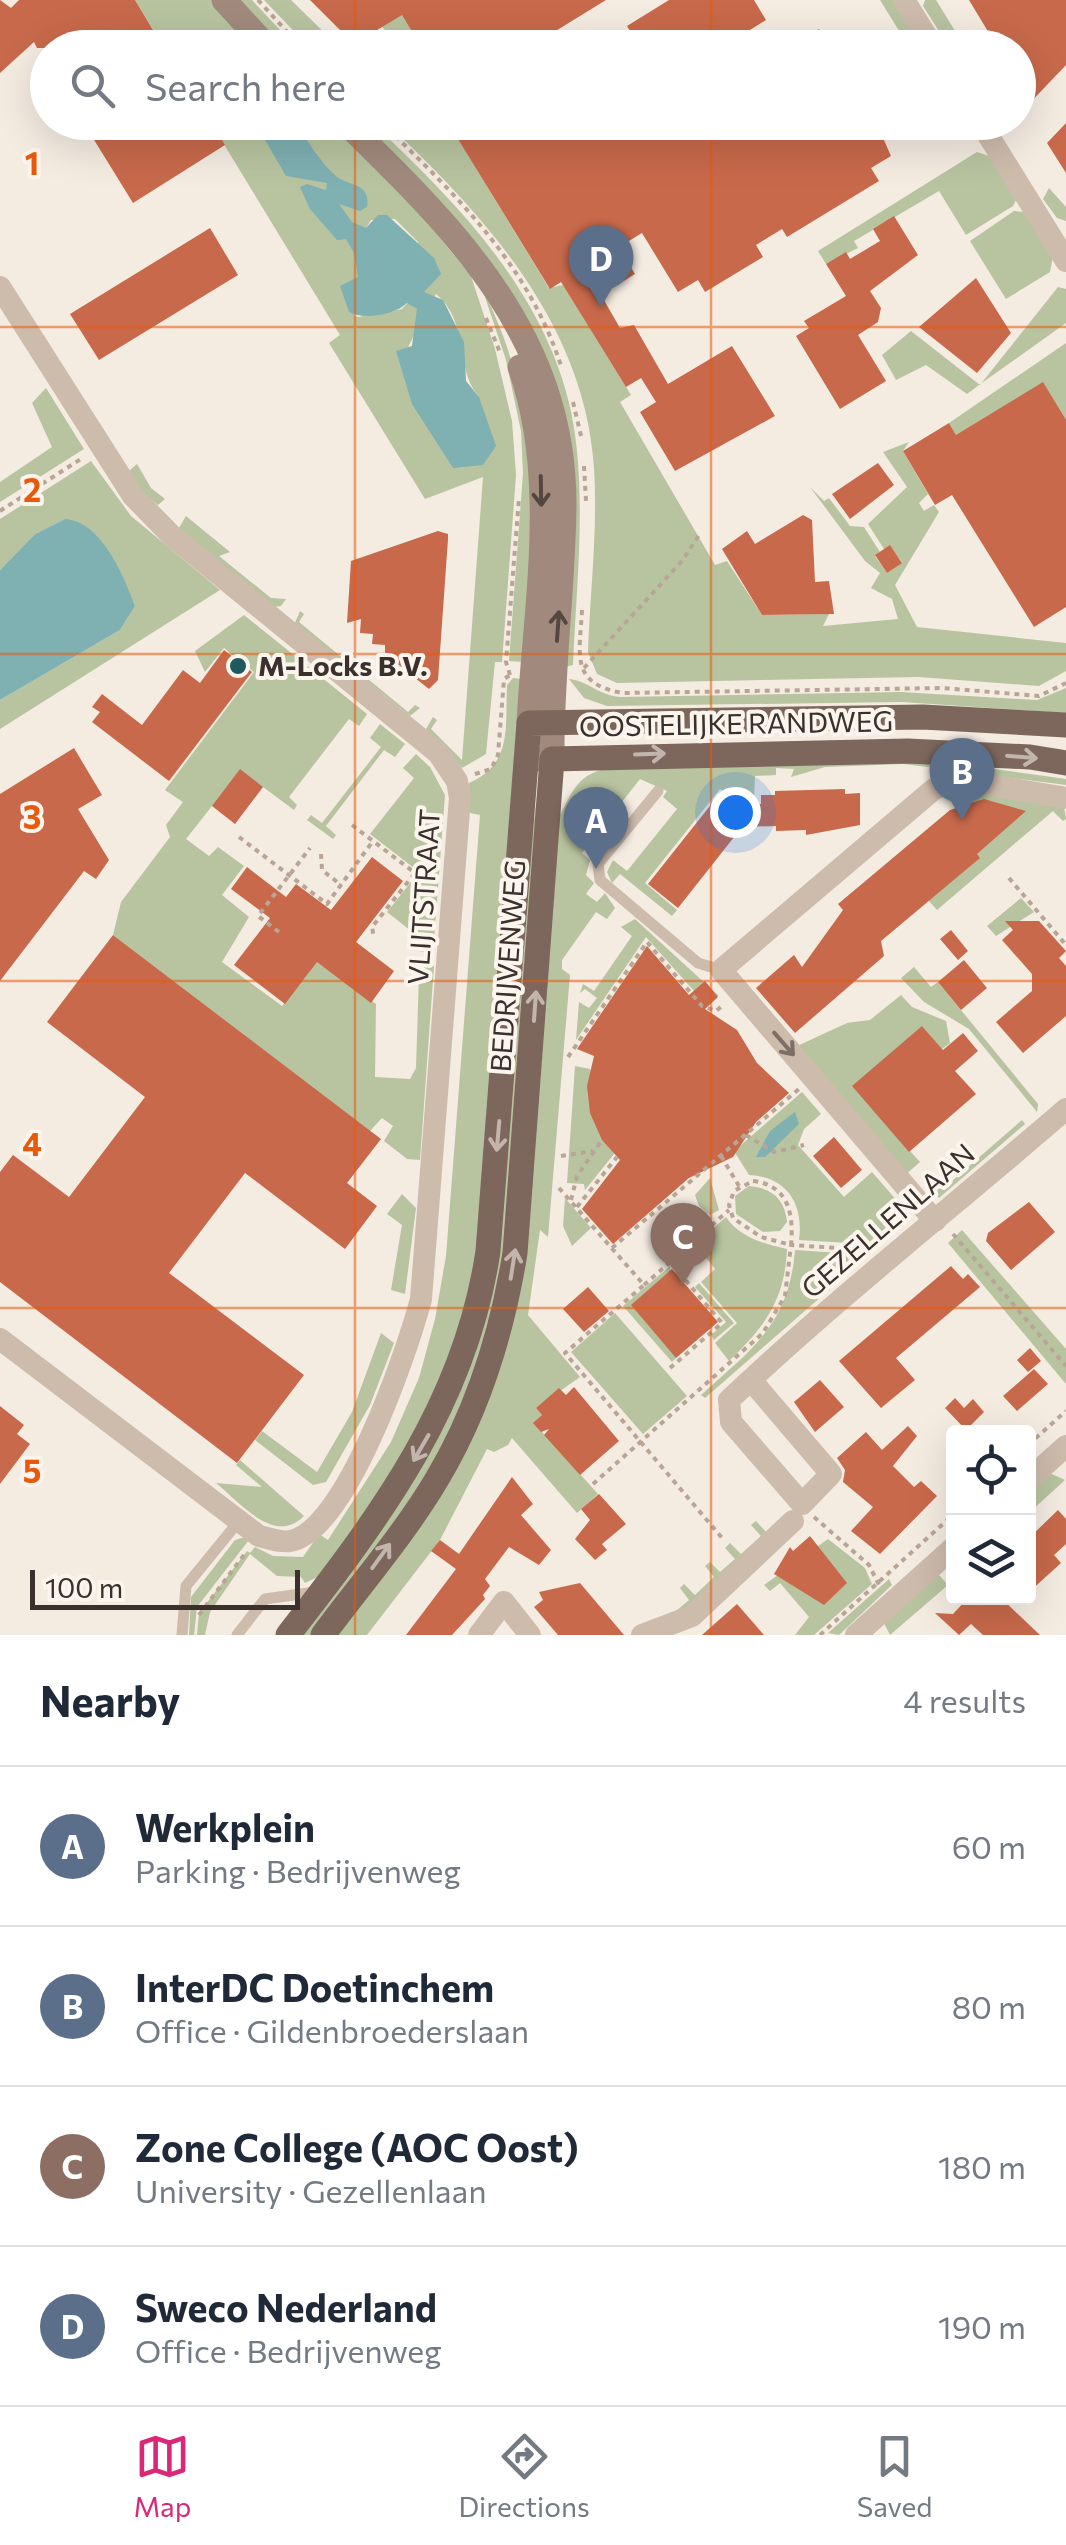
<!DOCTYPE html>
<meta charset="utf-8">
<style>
:root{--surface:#fff;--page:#f2f2f3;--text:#1f2937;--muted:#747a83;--line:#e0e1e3;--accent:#db2777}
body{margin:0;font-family:Commissioner,sans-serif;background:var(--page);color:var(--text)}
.controls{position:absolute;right:30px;bottom:30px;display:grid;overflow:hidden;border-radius:10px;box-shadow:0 10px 40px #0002}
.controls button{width:90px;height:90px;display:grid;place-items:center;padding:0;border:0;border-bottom:2px solid var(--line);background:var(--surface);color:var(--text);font:50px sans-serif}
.scale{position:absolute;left:30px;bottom:25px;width:270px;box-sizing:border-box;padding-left:10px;border:5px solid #3b302b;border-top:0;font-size:28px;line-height:35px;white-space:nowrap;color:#3b302b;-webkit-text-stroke:8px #fbf5ee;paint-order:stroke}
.you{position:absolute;left:735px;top:812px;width:35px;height:35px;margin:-25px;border:8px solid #fff;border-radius:50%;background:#1a73e8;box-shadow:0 0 0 15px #1a73e833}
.badge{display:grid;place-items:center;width:65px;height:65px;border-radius:50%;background:var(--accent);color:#fff;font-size:32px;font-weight:700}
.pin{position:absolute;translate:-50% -82px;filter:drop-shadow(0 2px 5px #0008)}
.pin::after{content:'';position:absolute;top:52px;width:35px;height:30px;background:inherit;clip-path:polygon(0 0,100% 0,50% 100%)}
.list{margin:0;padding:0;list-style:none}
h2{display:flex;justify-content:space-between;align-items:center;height:130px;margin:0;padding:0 40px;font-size:42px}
h2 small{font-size:32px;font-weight:400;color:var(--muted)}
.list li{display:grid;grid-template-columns:65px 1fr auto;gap:30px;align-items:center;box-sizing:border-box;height:160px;padding:0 40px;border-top:2px solid var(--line)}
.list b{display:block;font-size:38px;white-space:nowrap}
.list p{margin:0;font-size:32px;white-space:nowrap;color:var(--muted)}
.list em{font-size:32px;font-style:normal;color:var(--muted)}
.icon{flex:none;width:55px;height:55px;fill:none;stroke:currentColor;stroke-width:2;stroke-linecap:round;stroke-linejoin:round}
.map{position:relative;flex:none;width:1066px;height:1635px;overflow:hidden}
.search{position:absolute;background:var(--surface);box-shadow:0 10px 40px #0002;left:30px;right:30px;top:30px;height:110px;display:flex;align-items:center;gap:25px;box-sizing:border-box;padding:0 35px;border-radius:55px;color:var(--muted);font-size:38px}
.sheet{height:770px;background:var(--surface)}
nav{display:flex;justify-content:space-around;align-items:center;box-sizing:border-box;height:140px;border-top:2px solid var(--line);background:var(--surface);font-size:28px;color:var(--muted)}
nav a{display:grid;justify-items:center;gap:5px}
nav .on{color:var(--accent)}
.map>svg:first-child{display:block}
.green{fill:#b8c4a0;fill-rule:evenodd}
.water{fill:#7fb0b2}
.building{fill:#c8694b}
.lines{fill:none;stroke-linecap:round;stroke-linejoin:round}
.path{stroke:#b9a596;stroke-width:4;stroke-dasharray:5 5;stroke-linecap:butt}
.lane{stroke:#cdbbac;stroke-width:11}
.street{stroke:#cdbbac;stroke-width:22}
.secondary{stroke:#a18a7d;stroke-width:25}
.primary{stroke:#7d675c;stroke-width:25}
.oneway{stroke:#544640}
.oneway2{stroke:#c2b5ac}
.oneway3{stroke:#7d6f65}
.grid{fill:none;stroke:#e8590c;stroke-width:2.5;stroke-opacity:0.55}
.poi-dot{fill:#1f5a5e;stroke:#fbf5ee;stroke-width:4}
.labels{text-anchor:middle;stroke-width:8;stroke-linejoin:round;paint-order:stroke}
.poi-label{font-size:28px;font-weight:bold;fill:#3b302b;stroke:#fbf5ee;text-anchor:start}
.street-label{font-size:28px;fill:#3b302b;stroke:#fbf5ee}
.grid-label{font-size:32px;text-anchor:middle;font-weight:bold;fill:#e8590c;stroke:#fbf5ee;stroke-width:8;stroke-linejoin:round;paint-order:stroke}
</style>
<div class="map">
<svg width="1066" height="1635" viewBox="0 0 1066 1635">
<rect width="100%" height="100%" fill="#f4ebe1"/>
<!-- green -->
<path class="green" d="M135,0h78l42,47h-91z
M238,0h14l44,47h-14z
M264,0h27l48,47h-30z
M366,0h27l29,47h-27z
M880,0h14l20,34 -5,13z
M925,0h11l29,47h-16l-26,-41z
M211,123h44l26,43 35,-13 -23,-30h39l62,59 77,94 24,73 17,72 4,54 -14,187h-7l-9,92 -24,14 -36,-39 7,-12 4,3 -6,9 31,31 21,-283 -58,22 -96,-156 11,-8zM395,219l23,23 3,46 -19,21 -44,8 -4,-2 11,-85 6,-10zM436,294c34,28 18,74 43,103l-72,-48z
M358,123h14c95,88 193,191 205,328 7,71 -1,143 -4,214l-8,2 4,-188 -90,-231 -44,-53z
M386,123h82l-14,9 95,156 14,-3 68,110 -11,7 95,163 12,-4 35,54 67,-1 -6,12 75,-7 -6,-20 -21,-11 9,-15 -15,-12 -55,-74 14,14 5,-3 21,28 14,1 16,25 -5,4 12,17 15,-11 -12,-16 -6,3 -16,-25 39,-37 -24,-35 26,-10 -6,9 25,43 -9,9 5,8 10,-6 5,7 -44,73 22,42 149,16v28l-27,15 -120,-9 -302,6 -20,-9 -9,-22c2,-60 10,-123 6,-184 -9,-143 -109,-253 -208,-345z
M977,152l15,5 25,41 -4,8 -47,29 -27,-44 -85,50 4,7 -32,16 -8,-13z
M1049,188l17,19v14l-9,-3 -14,-19z
M1014,211l12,1 27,44 -3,16 -44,27 -36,-58z
M1058,287l8,2v34l-87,62 -12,9 -41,-29 -30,15 -14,-25 29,-24 69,54z
M482,288c65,128 50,237 41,374l-14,-1 14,-188 -2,-42 -15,-71z
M1066,343v77l-110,15 -7,-12z
M46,388l38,61 -84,53v-20l52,-35 -20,-44z
M91,461l40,55 89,74 -220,139v-29l120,-70 15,-24 -36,-66 -34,-21 -30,15 -35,36v-51z
M137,464l14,24 14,11 -7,6 -17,-14 -12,-20z
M186,516l44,36 -11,4 52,42 15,1 -5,7 -7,1 -95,-79z
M300,611l4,3 -5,8 109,90 7,-7 5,3 -10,8 -115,-93z
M244,615l123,99 -8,12 -10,-7 -60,78 8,8 -3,5 -31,-23 -51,19 -26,33 23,17 9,-9 26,19 -22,29 27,22 -27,45 60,44 27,-33 3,-15 64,46 -1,73 35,2 6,-11 3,-94 7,-9 8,1 -14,194 -13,-1 -23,-18 9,-15 -11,-8 -12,13 -257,-196 8,-33 49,-65 -4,-12 17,-23 -18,-12 89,-118 -30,-24 -19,24 -10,-21z
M513,678l8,1 -42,566 -17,82 -60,136 -82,113 -15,7 -4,-6 -24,-1 -27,-22 -40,58 -5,23h-8l2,-22 48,-62 3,2 5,-6 18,9 30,1 16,-23 9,6 63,-98 28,-64 16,-59 11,-63 34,-441 -10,-2 -1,-30c44,-19 36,-56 38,-98z
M569,679c19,2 31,17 52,18l280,-5 136,8 29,-12v25l-165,-11 -294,4 -23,-8z
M380,724l25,20 -10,13 -11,-7 -58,76 10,9 -3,4 -26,-19 4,-5 11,8 59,-76 -11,-9z
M416,754l14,13 15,28 -12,158 -22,-3 9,-12 -33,-26 32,-40 -49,-38 44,-56 -11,-10z
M858,761l107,4 101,14v6l-162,-21 -79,3 -34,10 3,-8 -18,-1v7l-21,1 -1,26h-17l-17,-13 -75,94 32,27 -5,6 -52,-42 -8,9 -5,-11 6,-12 14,11 50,-62 -14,-12 4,-6 -27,-12 -58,74 8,7 -4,15 8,8 -8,11 11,8 8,-9 10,15 -8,11 -11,-7 -34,48v9l8,6 -22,262 -8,-7 -12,85 52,62 -44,31 6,7 -8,8 64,71 -21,19 -65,-75 -4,7 -14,7 -7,-3 -47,91 -73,95h-29l147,-229 75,-591c11,-20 16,-39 44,-46z
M952,789l112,18 2,12 -3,2 -10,-10 -116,99 -8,-9 35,-88 -17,-22z
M537,796l-31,451 -30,125 -36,82 -27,44 -98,137h-13c61,-84 118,-155 161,-250z
M1021,898l13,14 -38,24 -9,-10z
M635,919l84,77 -25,-5 -48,-54 -70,103 3,-38 10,6 8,-10 -12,-9 -5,4 3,-9 11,7 38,-55 -11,-9z
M914,967l17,20 7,-5 100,122 -1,8 -68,-83 -45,-27 -23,-24z
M901,995l11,12 34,14 4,22 -8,6 -19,-22 -33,102 30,33 -16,14 -109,-129 52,-24 23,-3z
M575,1066l15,3 24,85 -29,36 -1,-6 -17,-1z
M802,1092l19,22 -17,15 -6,16 46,52 28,-25 40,46 -31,27 -82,-5c5,-37 -13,-63 -50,-65l-15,-24z
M1022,1120l3,4 -86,74 -13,-15 9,-7 10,11z
M710,1178l9,32 -9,5 -11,-9 -4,-11z
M749,1186c23,2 36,13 38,36l-7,9 -17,1 -27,-18 -1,-18z
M402,1194l14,14 -11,86 -14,-4 11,-65 -15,-11z
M565,1198l26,30 -19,18 -9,-20z
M726,1217c13,20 38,27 61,32 -2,50 -22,78 -58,112l-14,-18 22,-20 -36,-41 14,-13 -20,-25z
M962,1230l104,119v35l-118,-141z
M795,1250l74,5 -164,143 -4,-3c52,-47 88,-71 94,-145z
M670,1266l6,92 -4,4 -49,-56z
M699,1283l35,40 -20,17 -3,-5 15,-13 -31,-35z
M615,1313l72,83 -44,38 -72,-82z
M381,1333l13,10 -24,62 -44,77 -13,3 -58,-45 7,-9 55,41 35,-60z
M240,1460l64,56c-30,30 -63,-13 -88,-33l46,4 -26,-22z
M1047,1472l18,8 -36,33 -1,-24z
M756,1521l10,11 -83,80 -15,6 21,-18 -9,-12 4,-4 11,11 19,-18 -9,-11 5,-4 10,10 15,-13 -10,-11 5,-5 11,11 20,-18 -10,-11z
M245,1537l4,3 -52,67 -3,28h-5l2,-38 44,-57z
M828,1539l37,29 7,16 -58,51h-19l14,-18 -29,-34 -10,8 -6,-6z
M938,1574l10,11 -58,50 -7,-14z
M889,1579l3,6 -53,50 -11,-2z"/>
<!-- water -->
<path class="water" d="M255,123h38c16,16 25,38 43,53 13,11 35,6 31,31l-7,4 -21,-7 13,18 14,6 12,-13h9l47,43 7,16 -17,18 19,8 21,42 2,39 13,16 17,49 -13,19 -30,3 -41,-64 -16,-53 16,-5 5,-37 -10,-6c-12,12 -44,17 -58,9l-9,-26 18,-9 -4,-24 -8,-14 -9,1 -27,-31 -10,-22 7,-3 19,6 1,-7 -41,-7z
M65,519c36,2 59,57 70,87l-15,24 -120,70v-130l35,-36z
M795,1112l4,12 -34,33h-9l14,-26z"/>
<!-- building -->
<path class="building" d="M0,0l11,8 8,-8h116l29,48h-127l-3,-6 -34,31z
M310,0h296l-78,48h-106l-20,-33 -48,29z
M669,0h85l12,20 -45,28h-81l-13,-22z
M969,0h97v65l-41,43 -7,-10v-50h-20z
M819,29l11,19h-41z
M83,122h128l14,23 -92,58z
M468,122h182l4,8 13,-8h209l15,34 -20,12 8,13 -92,56 -5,-8 -26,16 7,12 -58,35 -7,-12 -20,12 -36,-59 -23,14 16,27 -34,21 19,33 14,-3 34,59 64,-38 43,70 -100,55 -35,-59 16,-10 -15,-24 -15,9 -65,-105 -11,7 -97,-158z
M1066,123v50l-19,-30z
M894,216l24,39 -48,36 11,17 -3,14 -20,13 28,46 -46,28 -44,-73 13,-8 -5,-7 42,-25 -20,-32 20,-12 4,7 30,-18 -7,-12z
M210,228l28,47 -139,85 -29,-46z
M976,278l35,55 -34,40 -58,-46z
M1043,382l23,38v187l-32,20 -82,-132 -17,10 -32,-54 46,-28 7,12z
M878,463l16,22 -44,34 -18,-25z
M803,515l9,5 3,62 14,-1 5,33 -72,1 -40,-66 25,-18 8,13z
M438,531l10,3v5l-10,141 -9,9 -44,-35v-9l-13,-1 1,-10 -13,-1 1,-14 -14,4 4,-62z
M890,545l12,18 -15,10 -12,-18z
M224,650l28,22 -83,109 -77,-59 8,-10 -8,-5 10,-13 40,31 41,-55 17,13z
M74,748l28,47 -24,14 31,51 -13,19 -12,-8 -84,110v-187z
M240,769l23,18 -28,37 -23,-18z
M845,789v5l15,-1v32l-54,10v-5l-30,1v-5l-34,1 -64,81 -30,-24 73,-92 15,12h25v-9h14v-4z
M984,799l42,12 -49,43 3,4 -99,83 3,15 -89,77 -39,-45 38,-33 8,12 41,-57 -5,-6 112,-94z
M372,857l31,24 -47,61 38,29 -23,32 -54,-41 -32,42 -51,-39 36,-47 -39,-29 16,-22 39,30 10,-13 35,26z
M1005,921h34l27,30 -7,7 7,8v50l-43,37 -27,-31 36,-31v-17l-30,-34 11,-10z
M951,930l17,21 -10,9 -18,-21z
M113,935l268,204 -34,44 30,23 -32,43 -100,-76 -76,100 135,102 -67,88 -237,-181v-110l13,-17 56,42 76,-100 -98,-75z
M647,946l42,49 16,-14 13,16 -13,12 32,21 20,33 32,30 -33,29 -23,35 -44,21 -76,66 -31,-35 38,-49 -18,-20 -12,-27 -3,-27 7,-30 -17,-7z
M964,960l23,28 -26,22 -23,-28z
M922,1026l21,24 20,-17 15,18 -23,20 21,23 -67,58 -57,-66z
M834,1137l28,33 -21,18 -28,-32z
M1029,1202l26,30 -44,38 -25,-29 2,-8z
M951,1266l12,13 5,-5 12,13 -84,71 19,22 -34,28 -42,-47z
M672,1269l46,53 -42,36 -45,-53z
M588,1287l21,24 -25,21 -21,-23z
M1030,1348l11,13 -13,11 -11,-12z
M1034,1369l14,15 -31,27 -14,-15z
M820,1380l24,27 -29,25 -21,-30z
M574,1387l45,54 -39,34 -36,-40 5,-6 -8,3 -8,-9 9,-8 -6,-7 23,-20 7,7z
M955,1398l9,10 9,-9 11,13 -18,18 -21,-22z
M0,1406l24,19 -7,9 13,10 -30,40z
M908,1426l9,10 -24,30 21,21 7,-6 16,15 -57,58 -29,-23 22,-24 -30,-25 2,-12 -8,-12 29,-26 16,18z
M512,1477l21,27 -12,11 30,35 -12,15 -30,-18 -24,32 5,7 -7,9 2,4 -33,36h-46l50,-66 -25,-18 9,-11 19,14z
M599,1494l27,30 -24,20 5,6 -12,10 -20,-21 15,-19 -9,-11z
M1058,1510l8,9v25l-12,11 7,8 -33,30v-54z
M810,1536l37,47 -23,22 -50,-31 16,-27 3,4z
M580,1583l44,52h-66l-24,-28 9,-7 -4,-8z
M968,1598h33l39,37h-57l-12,-11 -12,11 -24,-22 18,1z
M737,1604l27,31h-62z"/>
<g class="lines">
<!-- path -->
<path class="path" d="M258,0l44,48
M381,122c75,73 149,144 181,247
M486,318l15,37
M573,402l8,34
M584,466l2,35
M0,511l84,-54
M582,610c-2,44 -13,73 40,83l321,-5 96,8 27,-13
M584,668l98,-107 19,-29
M510,675l-4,-13 13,-164
M475,774l16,-5 7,-14 6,-76 6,-4
M352,825l63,48 -43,54 2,11
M239,837l88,67 46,-63
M321,854l1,16 19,15
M1009,878l57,67
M279,932l-21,-16 52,-68
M568,1057l79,-115 55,64 14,5 8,-7
M746,1135l28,17 30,-7
M561,1156l32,-5
M721,1156l18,30
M753,1181c35,4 41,32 38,64l-30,-8 -28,-19 -4,-13 5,-14z
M559,1188l85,97 -79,68 158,186
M571,1200l6,-24 25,-36
M577,1207l40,-50
M953,1234l113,132
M612,1248l187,-159
M644,1285l85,-75
M670,1368l52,-45 -52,-61
M1028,1445l38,-34
M593,1484l170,-151 22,-37 6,-51 78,5
M814,1517l55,48 10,20
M199,1615l48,-64
M820,1635l134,-121"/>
<!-- lane -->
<path class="lane" d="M658,791l-60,73 2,16 98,83 23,7
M182,1635l4,-49 53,-65
M237,1635l28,-36 50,-7"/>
<!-- street -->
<path class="street" d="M904,0l30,48
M980,122l86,139
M0,287l133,209 39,40 266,217 19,28 3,17 -39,501c-13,50 -75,233 -131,242 -10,2 -22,-3 -31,-5l-259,-197
M935,1221l-214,-251 213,-181 25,-9 107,18
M751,1380l80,94 -29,30 -71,-82 -2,-22c108,-102 225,-194 337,-291
M1028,1480l38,-34
M479,1635l25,-33 26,33
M642,1635l50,-19 101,-95
M856,1635l98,-88"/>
<!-- secondary -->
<path class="secondary" d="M224,0l44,48
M345,122c113,110 220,216 219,385 -1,84 -13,168 -12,252h-20
M520,367c40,112 15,240 9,356"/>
<!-- primary -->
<path class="primary" d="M288,1635c92,-118 178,-232 200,-384l41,-528 394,-6 143,8
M323,1635c38,-51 82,-102 114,-156 42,-70 65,-146 78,-226l37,-494 356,-8 122,6 36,6"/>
</g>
<!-- one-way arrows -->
<defs><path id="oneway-shaft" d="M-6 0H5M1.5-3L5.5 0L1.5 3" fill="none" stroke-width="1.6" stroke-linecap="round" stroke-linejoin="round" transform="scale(2.5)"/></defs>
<g class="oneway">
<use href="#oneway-shaft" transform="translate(541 491) rotate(89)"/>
<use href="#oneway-shaft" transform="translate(558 626) rotate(-86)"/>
</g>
<g class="oneway2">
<use href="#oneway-shaft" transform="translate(650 754) rotate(-2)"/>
<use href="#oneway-shaft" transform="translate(1022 757) rotate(5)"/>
<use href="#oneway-shaft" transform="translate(535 1006) rotate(-86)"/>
<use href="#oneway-shaft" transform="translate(498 1136) rotate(95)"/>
<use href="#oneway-shaft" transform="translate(513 1264) rotate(-81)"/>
<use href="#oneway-shaft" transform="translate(421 1448) rotate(120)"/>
<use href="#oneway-shaft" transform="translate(381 1556) rotate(-54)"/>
</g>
<use class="oneway3" href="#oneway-shaft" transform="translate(784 1044) rotate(49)"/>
<!-- grid -->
<path class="grid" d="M355,0v48M711,0v48M355,122v1513M711,122v1513M0,327h1066M0,654h1066M0,981h1066M0,1308h1066"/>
<!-- markers -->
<circle class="poi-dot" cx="238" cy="666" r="10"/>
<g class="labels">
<!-- poi labels -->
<g class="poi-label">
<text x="258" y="676">M-Locks B.V.</text>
</g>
<!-- street labels -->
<g class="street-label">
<text transform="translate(736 724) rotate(-1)" y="10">OOSTELIJKE RANDWEG</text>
<text transform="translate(424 897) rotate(-86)" y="10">VLIJTSTRAAT</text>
<text transform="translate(508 966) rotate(-86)" y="10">BEDRIJVENWEG</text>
<text transform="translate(888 1221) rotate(-41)" y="10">GEZELLENLAAN</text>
</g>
</g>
<g class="grid-label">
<text x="32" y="175">1</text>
<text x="32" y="502">2</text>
<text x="32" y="829">3</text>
<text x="32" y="1156">4</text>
<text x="32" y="1483">5</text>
</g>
</svg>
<div class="controls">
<button><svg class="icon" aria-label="locate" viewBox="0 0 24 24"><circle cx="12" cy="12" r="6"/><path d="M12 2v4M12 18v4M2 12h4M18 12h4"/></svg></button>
<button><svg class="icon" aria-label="layers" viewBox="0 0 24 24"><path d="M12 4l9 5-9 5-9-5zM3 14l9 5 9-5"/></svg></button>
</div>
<div class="scale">100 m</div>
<div class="you"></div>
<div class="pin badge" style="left:596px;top:869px;background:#5c6f8a">A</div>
<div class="pin badge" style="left:962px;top:820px;background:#5c6f8a">B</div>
<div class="pin badge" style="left:683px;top:1285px;background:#8d6e63">C</div>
<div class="pin badge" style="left:601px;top:307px;background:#5c6f8a">D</div>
<div class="search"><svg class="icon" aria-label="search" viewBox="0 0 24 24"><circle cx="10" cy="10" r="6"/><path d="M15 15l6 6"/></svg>Search here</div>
</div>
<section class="sheet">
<h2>Nearby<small>4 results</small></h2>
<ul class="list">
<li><span class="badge" style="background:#5c6f8a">A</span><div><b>Werkplein</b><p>Parking · Bedrijvenweg</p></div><em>60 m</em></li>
<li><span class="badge" style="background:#5c6f8a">B</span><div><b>InterDC Doetinchem</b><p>Office · Gildenbroederslaan</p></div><em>80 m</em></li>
<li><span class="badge" style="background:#8d6e63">C</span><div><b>Zone College (AOC Oost)</b><p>University · Gezellenlaan</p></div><em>180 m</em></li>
<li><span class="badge" style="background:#5c6f8a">D</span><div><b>Sweco Nederland</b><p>Office · Bedrijvenweg</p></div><em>190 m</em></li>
</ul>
</section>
<nav>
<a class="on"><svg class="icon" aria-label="map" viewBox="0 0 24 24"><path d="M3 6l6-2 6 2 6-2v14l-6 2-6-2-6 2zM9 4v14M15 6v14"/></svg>Map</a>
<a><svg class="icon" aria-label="directions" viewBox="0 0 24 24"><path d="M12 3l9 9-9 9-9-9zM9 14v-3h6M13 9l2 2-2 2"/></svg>Directions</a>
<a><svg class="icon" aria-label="saved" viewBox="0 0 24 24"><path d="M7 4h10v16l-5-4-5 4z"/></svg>Saved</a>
</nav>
